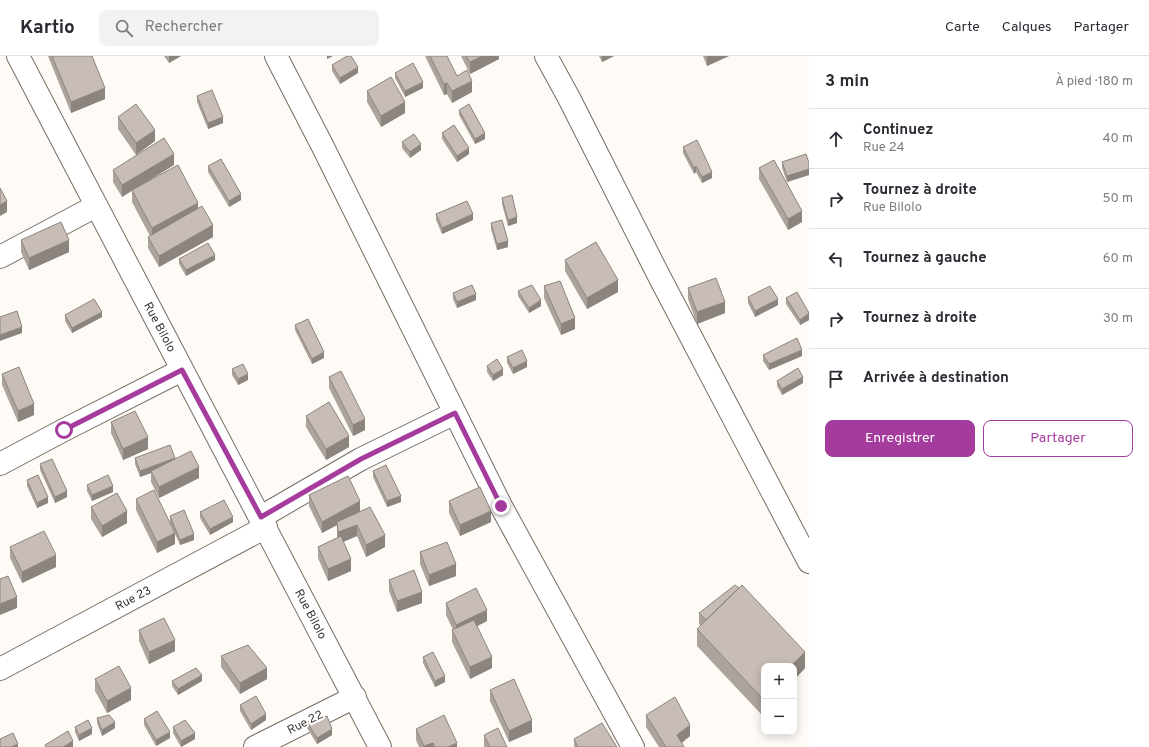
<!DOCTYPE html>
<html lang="fr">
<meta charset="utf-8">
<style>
:root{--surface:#fff;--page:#f2f2f3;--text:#2b2b33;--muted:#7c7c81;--line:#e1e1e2;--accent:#a53b9c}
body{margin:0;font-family:Overpass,sans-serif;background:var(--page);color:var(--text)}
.controls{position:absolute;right:12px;bottom:12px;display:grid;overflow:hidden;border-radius:8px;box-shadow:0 2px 10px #0003}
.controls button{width:36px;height:36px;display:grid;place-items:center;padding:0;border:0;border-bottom:1px solid var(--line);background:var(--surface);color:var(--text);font:20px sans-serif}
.stop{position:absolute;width:12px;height:12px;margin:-9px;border:3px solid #a53b9c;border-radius:50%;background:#fff}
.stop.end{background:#a53b9c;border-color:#fff;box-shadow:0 1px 4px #0008}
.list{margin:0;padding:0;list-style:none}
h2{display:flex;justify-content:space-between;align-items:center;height:52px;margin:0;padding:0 16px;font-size:17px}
h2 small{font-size:13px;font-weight:400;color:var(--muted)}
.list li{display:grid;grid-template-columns:26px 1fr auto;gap:12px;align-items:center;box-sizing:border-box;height:60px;padding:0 16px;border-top:1px solid var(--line)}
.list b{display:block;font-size:15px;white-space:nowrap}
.list p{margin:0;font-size:13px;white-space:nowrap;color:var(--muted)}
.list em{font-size:13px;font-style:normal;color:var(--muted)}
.actions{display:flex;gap:8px;padding:12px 16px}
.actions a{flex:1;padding:9px 0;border:1px solid var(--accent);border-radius:8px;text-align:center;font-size:14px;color:var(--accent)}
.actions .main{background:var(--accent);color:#fff}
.icon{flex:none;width:22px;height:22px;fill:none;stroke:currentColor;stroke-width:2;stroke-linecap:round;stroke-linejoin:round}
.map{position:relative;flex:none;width:809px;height:691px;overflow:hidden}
header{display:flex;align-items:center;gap:24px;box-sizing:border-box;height:56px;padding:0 20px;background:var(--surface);border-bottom:1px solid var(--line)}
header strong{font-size:19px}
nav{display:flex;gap:22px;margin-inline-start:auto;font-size:14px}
.search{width:280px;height:36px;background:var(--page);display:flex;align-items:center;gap:10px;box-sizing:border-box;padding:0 14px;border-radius:8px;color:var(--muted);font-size:15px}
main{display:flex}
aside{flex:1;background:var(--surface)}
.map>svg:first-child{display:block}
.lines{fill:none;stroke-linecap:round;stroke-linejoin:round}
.minor-casing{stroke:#766c65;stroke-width:24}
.minor{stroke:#fff;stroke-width:22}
.wall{fill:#aca39d}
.shaded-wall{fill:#8c847f}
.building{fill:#c8bdb6;stroke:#8c847f}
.route{stroke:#a53b9c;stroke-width:5}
.labels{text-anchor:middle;stroke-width:4;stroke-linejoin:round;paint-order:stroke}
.street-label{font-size:12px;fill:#3a3633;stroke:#fff}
</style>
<header>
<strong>Kartio</strong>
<div class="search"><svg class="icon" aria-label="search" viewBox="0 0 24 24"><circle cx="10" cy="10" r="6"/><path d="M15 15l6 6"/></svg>Rechercher</div>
<nav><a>Carte</a><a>Calques</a><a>Partager</a></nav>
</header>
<main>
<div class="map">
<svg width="809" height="691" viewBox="0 0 809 691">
<rect width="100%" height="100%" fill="#fefaf6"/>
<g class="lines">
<!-- minor casing -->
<g class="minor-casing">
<path id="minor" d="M18,0c119,231 243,460 362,691
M276,0l47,91 178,359 132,241
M546,0l23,42 90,178 150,286
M0,201l96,-51
M0,408l64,-34 118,-60
M261,461l100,-58 94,-46
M0,613l266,-142
M255,691l100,-50"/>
</g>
<!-- minor -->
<use href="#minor" class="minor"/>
</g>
<!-- wall -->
<path class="wall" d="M48,0h44l13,43 -34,14z
M164,0h17l-12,7z
M425,0h22l10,20 15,16 -20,11 -5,-9 -3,1z
M461,0h38v3l-29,15z
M599,0h15l-12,6z
M703,0h26l-22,10z
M332,9l26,8 -18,11 -8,-13z
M395,17l28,15 -18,9 -10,-19z
M367,35l38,22 -24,14 -14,-25z
M197,40l26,27 -15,6 -11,-27z
M459,54l26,29 -10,5 -16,-29z
M118,61l37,24 -19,14 -18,-26z
M442,77l27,21 -12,8 -15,-23z
M402,86l19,8 -11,8 -8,-10z
M683,91l29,31 -10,5 -6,-11 -2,2 -11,-21z
M782,106l27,1v12l-22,7 -5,-14z
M174,109l-38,23 62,21 15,28 -54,30 -11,-19v-11l2,-1 -18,-34v-12l-10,7 -9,-15v-12z
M208,110l33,34 -12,7 -21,-35z
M759,112l43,54 -14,8 -29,-51z
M502,142l15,25 -9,3 -6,-22z
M436,158l37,6 -31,14 -6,-14z
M491,167l17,24 -11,3 -6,-21z
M21,184l48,12 -40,18 -8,-18z
M179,203l36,1 -29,16 -7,-12z
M565,204l53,32 -31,17 -22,-38z
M544,230l31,43 -14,6 -17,-37z
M688,232l37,25 -28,11 -9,-25z
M518,235l23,15 -12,7 -11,-17z
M453,237l23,7 -19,8 -4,-9z
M748,241l30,8 -23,12 -7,-14z
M786,242l23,15v7l-9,5 -14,-21z
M65,259l37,2 -30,16 -7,-12z
M295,269l29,33 -12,6 -17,-34z
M763,299l39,1 -33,14 -6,-9z
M507,301l20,10 -14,7 -6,-11z
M487,310l16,9 -10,6 -6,-9z
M232,313l16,11 -10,5 -6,-10z
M2,318l32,41 -16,7 -16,-37z
M329,321l36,53 -12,6 -24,-48z
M777,325l26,2 -21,12 -5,-9z
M306,360l43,31 -23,13 -20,-33z
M111,366l37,27 -25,11 -12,-27z
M135,402l40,1 24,19 -40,20 -8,-16v-9l-11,4 -5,-13z
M40,408l27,33 -12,6 -15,-33z
M373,415l28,31 -14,5 -14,-30z
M27,424l21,23 -11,5 -10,-22z
M87,429l26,7 -21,9 -5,-10z
M309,439l51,17 25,35 -19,10 -9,-21 -14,6 8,29 -23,10 -10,-23v-11l19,-9v-13l-15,8 -13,-27z
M136,443l34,23v-6l24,24 -14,5 -5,-11v10l-18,9 -21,-43z
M449,445l42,21 -31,14 -11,-23z
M91,451l36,16 -25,14 -11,-18z
M200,456l33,10 -23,13 -10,-17z
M10,491l46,20 -34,16 -12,-25z
M420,496l36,24 -27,10 -9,-22z
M389,524l33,23 -25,9 -8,-21z
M446,547l41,18 -10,5 15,42 -22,11 -18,-37v-12h1l-7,-15z
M699,557l106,55 -11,12v-14h-30v44l-3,4 -64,-68v-17l4,-3 -2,-2z
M139,574l36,21 -26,13 -10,-23z
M221,600l46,23 -27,15 -19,-27z
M423,601l22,25 -10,5 -12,-24z
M95,623l36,21 -24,13 -12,-22z
M172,625h30l-24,14 -6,-9z
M490,634l42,42 -23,10 -19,-41z
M240,649l26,15 -15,10 -11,-19z
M646,659l44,21 -8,7 2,4h-25l-13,-20z
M97,662l18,10 -13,8 -5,-13z
M144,663l26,19 -14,8 -12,-21z
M307,666l25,13 -15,9 -10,-16z
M75,671l17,7 -13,7 -4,-9z
M173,671l22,12 -14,8 -8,-14z
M416,673l41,18h-38l-3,-7z
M484,679l23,12h-23z
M574,683l43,8h-43z"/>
<!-- shaded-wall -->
<path class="shaded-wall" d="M169,0h12l-12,7z
M327,0h6l-6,3z
M482,0h17v3l-29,15v-12z
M602,0h12l-12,6z
M707,0h22l-22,10z
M358,11v6l-18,11v-6z
M472,25v11l-20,11v-12z
M423,26v6l-18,9v-6z
M447,27v11l-3,1v-11z
M105,32v11l-34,14v-11z
M405,46v11l-24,14v-11z
M223,61v6l-15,6v-6z
M155,74v11l-19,14v-12z
M485,77v6l-10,5v-5z
M421,88v6l-11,8v-6z
M469,92v6l-12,8v-6z
M174,98v11l-52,32v-12z
M696,110v6l-2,2v-6z
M809,113v6l-22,7v-6z
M712,116v6l-10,5v-6z
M241,138v6l-12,7v-6z
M7,145v11l-7,4v-11z
M198,147v11l-46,25v-11z
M802,155v11l-14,8v-11z
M473,158v6l-31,14v-6z
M517,161v6l-9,3v-6z
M213,169v12l-54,30v-11z
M69,184v12l-40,18v-12z
M508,185v6l-11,3v-6z
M215,199v5l-29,16v-6z
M618,224v12l-31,17v-11z
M476,238v6l-19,8v-6z
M778,243v6l-23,12v-6z
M541,244v6l-12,7v-5z
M725,246v11l-28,11v-12z
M102,256v5l-30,16v-5z
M809,258v6l-9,5v-5z
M575,262v11l-14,6v-11z
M22,271v6l-22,8v-6z
M802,294v6l-33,14v-6z
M324,296v6l-12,6v-5z
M527,305v6l-14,7v-6z
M503,313v6l-10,6v-6z
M248,318v6l-10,5v-6z
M803,321v6l-21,12v-6z
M34,348v11l-16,7v-11z
M365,363v11l-12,6v-11z
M349,380v11l-23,13v-11z
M148,381v12l-25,11v-11z
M175,402v5l-24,8v2l-11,4v-6z
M199,411v11l-40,20v-11z
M113,430v6l-21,9v-6z
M67,435v6l-12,6v-6z
M401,440v6l-14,5v-6z
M48,441v6l-11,5v-5z
M360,445v11l-23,10v3l-15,8v-11z
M127,455v12l-25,14v-11z
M491,455v11l-31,14v-11z
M233,461v5l-23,13v-6z
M357,469v11l-19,8v-12z
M175,477v11l-18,9v-11z
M194,478v6l-14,5v-5z
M385,479v12l-19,10v-12z
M56,499v12l-34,16v-11z
M351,503v12l-23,10v-12z
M456,508v12l-27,10v-11z
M422,536v11l-25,9v-11z
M17,541v11l-17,7v-11z
M487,554v11l-31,16v-12z
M175,584v11l-26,13v-12z
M805,596v16l-11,12v-14h-3z
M492,601v11l-22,11v-12z
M267,612v11l-27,15v-11z
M202,619v6l-24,14v-6z
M445,620v6l-10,5v-6z
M131,632v12l-24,13v-12z
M764,638v16l-3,4v-17z
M266,658v6l-15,10v-6z
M532,664v12l-23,10v-11z
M115,666v6l-13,8v-6z
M690,669v11l-13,10v-11z
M92,672v6l-13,7v-6z
M332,673v6l-15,9v-6z
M170,676v6l-14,8v-6z
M195,677v6l-14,8v-6z
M73,685v6h-10z
M433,687v4h-9v-1z
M457,687v4h-9z
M18,688v3h-7z"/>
<!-- building -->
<path class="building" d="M52,0h40l13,32 -34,14z
M347,0h4l7,11 -18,11 -8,-13z
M430,0h17l10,20 10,-6 5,11 -20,10 -5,-8 -3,1z
M466,0h16l-12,6z
M413,7l10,19 -18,9 -10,-18z
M391,21l14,25 -24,14 -14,-25z
M212,34l11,27 -15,6 -11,-27z
M136,48l19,26 -19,13 -18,-26z
M469,48l16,29 -10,6 -16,-29z
M454,69l15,23 -12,8 -15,-23z
M414,78l7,10 -11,8 -8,-10z
M164,82l10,16 -52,31 -9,-15z
M697,84l15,32 -10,5 -6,-11 -2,2 -11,-21z
M806,98l3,9v6l-22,7 -5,-14z
M221,103l20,35 -12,7 -21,-35z
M774,104l28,51 -14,8 -29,-51z
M178,109l20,38 -46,25 -20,-38z
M0,132l7,13 -7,4z
M512,139l5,22 -9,3 -6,-22z
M467,145l6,13 -31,14 -6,-14z
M202,150l11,19 -54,31 -11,-19z
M502,164l6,21 -11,3 -6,-21z
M61,166l8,18 -40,18 -8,-18z
M596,186l22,38 -31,18 -22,-38z
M208,187l7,12 -29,15 -7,-11z
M716,222l9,24 -28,10 -9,-24z
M560,225l15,37 -14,6 -17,-38z
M472,229l4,9 -19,8 -4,-9z
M532,229l9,15 -12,8 -11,-17z
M770,230l8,13 -23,12 -7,-14z
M797,236l12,21 -9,7 -14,-22z
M94,243l8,13 -30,16 -7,-13z
M17,255l5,16 -22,8v-18z
M308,263l16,33 -12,7 -17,-34z
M797,282l5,12 -33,14 -6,-9z
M522,294l5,11 -14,7 -6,-11z
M497,303l6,10 -10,6 -6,-9z
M243,308l5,10 -10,5 -6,-10z
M19,311l15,37 -16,7 -16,-37z
M798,312l5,9 -21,12 -5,-8z
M341,315l24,48 -12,6 -24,-48z
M329,346l20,34 -23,13 -20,-33z
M135,355l13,26 -25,12 -12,-27z
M170,389l5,13 -35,13 -5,-13z
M191,395l8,16 -40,20 -8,-16z
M52,403l15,32 -12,6 -15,-33z
M386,409l15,31 -14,5 -14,-30z
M38,419l10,22 -11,6 -10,-23z
M108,419l5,11 -21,9 -5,-10z
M348,420l12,25 -38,21 -13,-27z
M480,431l11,24 -31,14 -11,-24z
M154,434l21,43 -18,9 -21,-43z
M117,437l10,18 -25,15 -11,-19z
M224,444l9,17 -23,12 -10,-17z
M370,451l15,28 -19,10 -9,-20 -19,7 -1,-10z
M184,454l10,24 -14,6 -10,-24z
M44,475l12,24 -34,17 -12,-25z
M341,480l10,23 -23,10 -10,-22z
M447,486l9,22 -27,11 -9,-23z
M414,514l8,22 -25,9 -8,-21z
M8,520l9,21 -17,7v-25z
M735,529l4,3 -33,32 -7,-7z
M742,529l63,67 -14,14h-27v28l-3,3 -64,-68z
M476,532l11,22 -31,15 -10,-22z
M164,562l11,22 -26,12 -10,-22z
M474,564l18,37 -22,10 -18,-37z
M248,589l19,23 -27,15 -19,-27z
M433,596l12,24 -10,5 -12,-24z
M119,610l12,22 -24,13 -12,-22z
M196,612l6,7 -24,14 -6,-8z
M514,623l18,41 -23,11 -19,-41z
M256,640l10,18 -15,10 -11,-19z
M675,641l15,28 -13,10 7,12h-18l-20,-32z
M157,655l13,21 -14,8 -12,-21z
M109,659l6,7 -13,8 -5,-12z
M444,659l13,28 -9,4h-13l-2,-4 -9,3 -8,-17z
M327,660l5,13 -15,9 -10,-16z
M88,664l4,8 -13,7 -4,-8z
M185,664l10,13 -14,8 -8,-14z
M602,667l15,24h-39l-4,-8z
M498,672l9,19h-17l-6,-12z
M68,675l5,10 -10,6h-17l-1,-2z
M13,677l5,11 -7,3h-11v-8z"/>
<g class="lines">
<!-- route -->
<path class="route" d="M64,374l118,-60 79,147 100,-58 94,-46 46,93"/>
</g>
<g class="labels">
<!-- street labels -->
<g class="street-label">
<text transform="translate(160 271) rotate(62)" y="4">Rue Bilolo</text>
<text transform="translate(133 542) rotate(-28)" y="4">Rue 23</text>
<text transform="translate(311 558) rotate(62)" y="4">Rue Bilolo</text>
<text transform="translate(305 666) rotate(-27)" y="4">Rue 22</text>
</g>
</g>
</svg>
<div class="controls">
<button>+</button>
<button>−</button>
</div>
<div class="stop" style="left:64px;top:374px"></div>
<div class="stop end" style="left:501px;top:450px"></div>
</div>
<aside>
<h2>3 min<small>À pied · 180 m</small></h2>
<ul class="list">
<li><svg class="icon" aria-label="ahead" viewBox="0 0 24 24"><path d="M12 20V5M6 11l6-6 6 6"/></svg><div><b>Continuez</b><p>Rue 24</p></div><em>40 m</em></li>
<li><svg class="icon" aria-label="right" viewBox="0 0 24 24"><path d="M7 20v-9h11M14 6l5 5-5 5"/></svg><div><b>Tournez à droite</b><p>Rue Bilolo</p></div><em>50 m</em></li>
<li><svg class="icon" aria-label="left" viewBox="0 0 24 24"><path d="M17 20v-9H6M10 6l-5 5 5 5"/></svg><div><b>Tournez à gauche</b></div><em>60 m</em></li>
<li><svg class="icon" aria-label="right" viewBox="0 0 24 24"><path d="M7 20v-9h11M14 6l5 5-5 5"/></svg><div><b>Tournez à droite</b></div><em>30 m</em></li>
<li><svg class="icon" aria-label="arrive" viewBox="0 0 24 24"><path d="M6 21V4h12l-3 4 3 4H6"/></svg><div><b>Arrivée à destination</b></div></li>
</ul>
<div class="actions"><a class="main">Enregistrer</a><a>Partager</a></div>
</aside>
</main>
